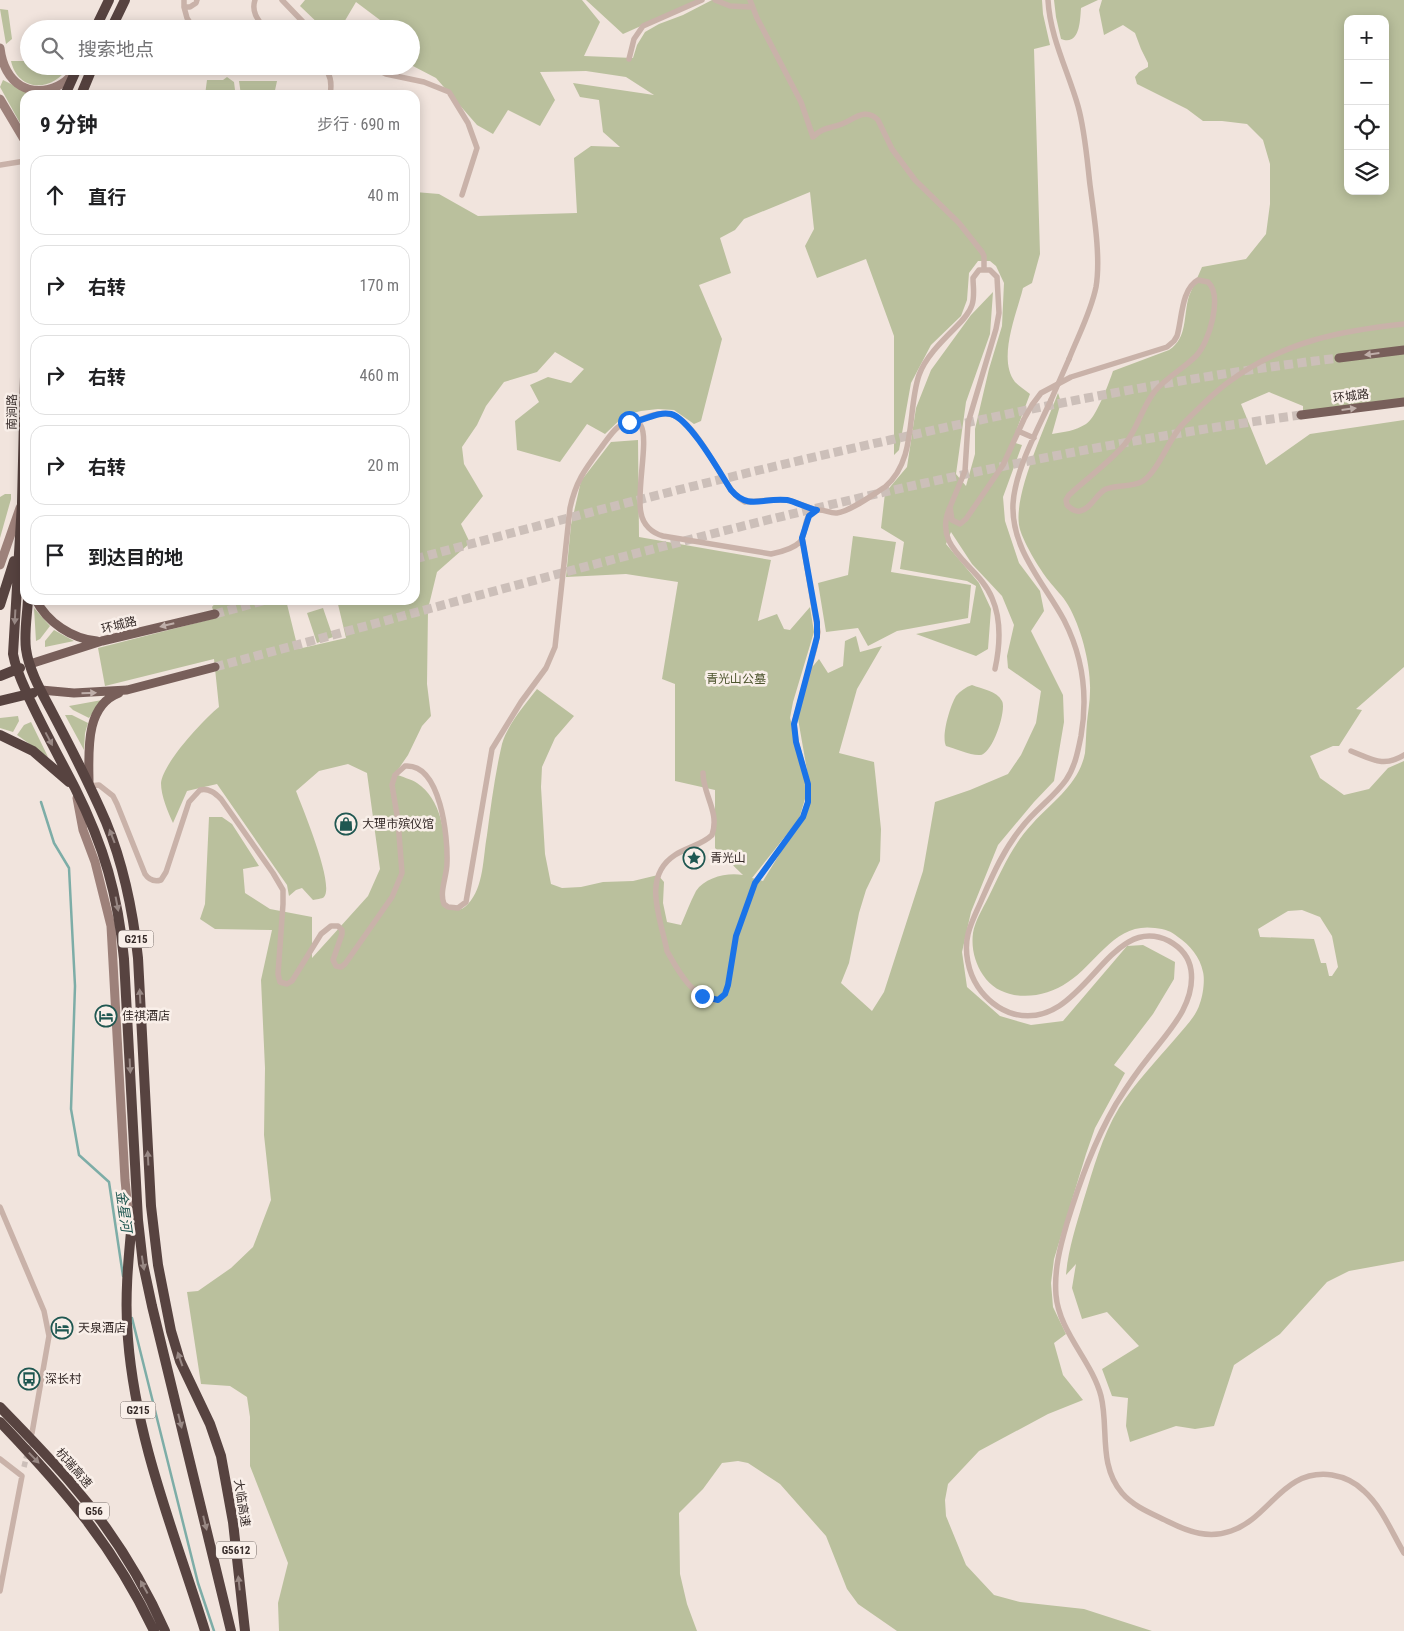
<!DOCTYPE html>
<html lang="zh">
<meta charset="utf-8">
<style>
:root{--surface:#fff;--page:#f2f2f2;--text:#202124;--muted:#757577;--line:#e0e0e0}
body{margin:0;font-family:"Roboto Condensed","Noto Sans SC",sans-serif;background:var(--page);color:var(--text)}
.controls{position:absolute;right:15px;top:15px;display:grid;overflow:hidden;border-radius:10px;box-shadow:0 2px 12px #0003}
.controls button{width:45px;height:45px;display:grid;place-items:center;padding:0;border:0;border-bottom:1px solid var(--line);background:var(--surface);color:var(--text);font:25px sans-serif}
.stop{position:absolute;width:15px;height:15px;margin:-11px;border:4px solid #1a73e8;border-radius:50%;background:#fff}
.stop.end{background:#1a73e8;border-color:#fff;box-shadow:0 1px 5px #0008}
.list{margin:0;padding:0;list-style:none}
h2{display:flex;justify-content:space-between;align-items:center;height:65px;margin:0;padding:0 20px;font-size:21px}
h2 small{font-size:16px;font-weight:400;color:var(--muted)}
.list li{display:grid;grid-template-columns:32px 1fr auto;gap:15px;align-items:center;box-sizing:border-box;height:80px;margin:0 10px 10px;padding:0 10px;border:1px solid var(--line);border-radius:15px}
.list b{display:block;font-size:19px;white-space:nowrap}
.list em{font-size:16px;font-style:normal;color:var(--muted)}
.icon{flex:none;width:28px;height:28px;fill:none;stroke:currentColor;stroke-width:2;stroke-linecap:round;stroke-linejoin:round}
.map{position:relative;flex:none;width:1404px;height:1631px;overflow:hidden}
.search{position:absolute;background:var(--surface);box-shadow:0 2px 12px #0003;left:20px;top:20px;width:400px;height:55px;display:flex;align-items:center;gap:12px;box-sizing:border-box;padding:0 18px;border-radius:28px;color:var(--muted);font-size:19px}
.panel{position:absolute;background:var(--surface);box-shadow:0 2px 12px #0003;left:20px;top:90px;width:400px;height:515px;border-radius:15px}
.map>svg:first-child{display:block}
.green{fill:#bac09d;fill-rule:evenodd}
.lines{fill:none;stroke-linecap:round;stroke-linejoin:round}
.stream{stroke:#7dada7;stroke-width:2.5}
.street-tunnel{stroke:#ccbfb9;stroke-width:5.5;stroke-dasharray:5.5 3;stroke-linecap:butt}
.primary-tunnel{stroke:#ccbfb9;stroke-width:9;stroke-dasharray:9 4.5;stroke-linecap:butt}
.street{stroke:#c9b2a9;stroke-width:5.5}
.secondary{stroke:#9d817a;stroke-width:9}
.primary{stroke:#785f5a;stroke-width:9}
.highway{stroke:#574340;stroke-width:10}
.street-bridge{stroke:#c9b2a9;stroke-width:5.5}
.oneway{fill:#bfaea9}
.oneway2{fill:#988884}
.route{stroke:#1a73e8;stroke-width:6}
.labels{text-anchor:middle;stroke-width:5;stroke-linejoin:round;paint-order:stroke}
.shield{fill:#f9efe9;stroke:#706663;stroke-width:1}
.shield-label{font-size:11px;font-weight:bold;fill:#362b29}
.street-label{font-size:12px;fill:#362b29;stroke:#f9efe9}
.park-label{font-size:12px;fill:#4c542d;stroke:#f9efe9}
.poi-label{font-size:12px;fill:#362b29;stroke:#f9efe9;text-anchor:start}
.water-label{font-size:14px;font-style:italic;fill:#1f5751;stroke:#f9efe9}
</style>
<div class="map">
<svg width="1404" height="1631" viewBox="0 0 1404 1631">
<rect width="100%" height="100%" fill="#f1e4dd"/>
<!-- green -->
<path class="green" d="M305,0h277l18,22 -16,34 49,2 4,-13 8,-13 14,-8 24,-9 29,-15h330l1,14 7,31 -16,4 6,205 -8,29 -9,5c-6,25 -26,71 -8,94 4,4 10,8 15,12l-18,48 10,3 -19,52 2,24 14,42 21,28 4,20 -13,20 32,64 1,27 -10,59 -20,21 -36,43 -27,67 -9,40 5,35 33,29 31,9 32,-4 64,-75 16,-1 32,17 -1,17 -21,35 -39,51 11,8 -30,55 -9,26 -32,105 -3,24 2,24 13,27 -12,9 9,32 20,25 -35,14 -69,37 -31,33 -3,16 1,16 20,49 28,30 26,7 64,7 68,22h-255l-39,-27 -11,-15 -21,-53 -46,-52 -32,-21 -10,-2 -16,2 -19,26 -24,24 1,61 7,30 10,27h-418l-1,-28 10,-40 -38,-97v-49l-3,-20 -17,-11 -29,-2 -14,-92 11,-1 33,-23 22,-21 18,-47 -7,-65 1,-67 -4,-88 11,-50 -57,-1 -15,-10 5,-15 4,-87h13l10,7 27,42 -16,3 2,24 25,16 42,8v41l56,-62 12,-27 -13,-96 -19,-9 -29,7 -23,20c6,16 39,94 28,106 -2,2 -8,2 -11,3l-11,-12 -6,2 -7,6 -2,-11 -70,-101 -30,7 -14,32c-5,-11 -12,-27 -12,-40 2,-20 42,-63 58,-76l-5,-48 -109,27 -7,-38 118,-30 -4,-11 5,-6 69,-1 12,49 48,-11 -9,-38h78v-408l24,2 39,22 99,-3 -3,-55 17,-12 29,1 -17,-15 -4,-32 -19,-3 -7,-14 81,12 -28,-18 -40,-6 -46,1 15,28 -15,26 -32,-16 -15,24 -16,-9 -41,-47 -25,-13v-36h-22l-1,-3 -32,-24 -16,27h-16l-24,-23zM810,192l4,37 -9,17 12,32 49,-19 28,77v119l5,-5 12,-67 20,-38 30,-29 6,-16 2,-27 9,-12h12l6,5 8,17 -2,43 -13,43 -14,60v25l-9,32 -10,-12 10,-72 24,-68 3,-42 -22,23 -40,55 -15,38 -9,59 -22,26 -4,35 23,14 -4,27 67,12 9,5 -6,37 -54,11 60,22 12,-7 3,-40 -12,-26 -33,-39 5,-12 21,32 30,32 12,29 -7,31 1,12 33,23 -5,32 -15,32 -13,19 -38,16 -35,12 -12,69 -39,121 -12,19 -31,-28 8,-20 10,-50 7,-23 14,-29 1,-32 -7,-67 -35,-9 18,-64 25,-43 -22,6 -4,-16 -11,5 -2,25 -15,7 -9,-14 -11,13 -11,41 11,63v27l-9,16 6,-20v-33l-15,-48 3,-16 21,-70 -4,-25 -20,23 -6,-1 -7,-15 -19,7 13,-61 -132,-23 -1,-97 -27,2 -30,39 -10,44 -5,52 60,-3 52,8 -16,97 13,5v97l40,9v58l28,27c-15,-3 -38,2 -47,16 -6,11 -10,23 -15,34l-14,-3 -4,-19 1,-21 -6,-7 -25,6 -30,1 -22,5 -19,1 -11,-4 -6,-30 -4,-67 1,-20 13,-29 19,-22 -37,-27c-13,17 -29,35 -35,55 -7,30 -11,61 -15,91 -4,22 -3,52 -19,69 -7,8 -15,7 -24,3 1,-38 9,-100 -27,-124 -6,-4 -15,-6 -22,-9l13,-19 14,-29 9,-10 -4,-32 1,-75 9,-37 33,-29 -9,-19 22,-28 -19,-32 -2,-17 15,-22 9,-19 18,-24 33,-10 18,-20 29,17 -13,14 -23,-6 -18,8 9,17 -24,19 2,29 43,12 27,-38 18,10 20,-19 16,-4 17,-2 16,1 20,14 7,-3 21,-82 -23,-54 32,-12 -11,-35 15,-8 9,-11zM795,824l-16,31 -16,26 -11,-3z
M586,0h113l-76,34z
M1054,0h44l-17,8c-1,13 -1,38 -20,31l-5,-22z
M1102,0h302v400l-101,14v-8l-34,-14 -28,12 25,61 44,-31 94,-14v247l-48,42 6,1 -23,36h-6l-23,10 10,22 24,17 25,-6 19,-21 16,-7v500l-55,10 -22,11 -47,52 -46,31 -20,61 -19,3 -19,-3 -46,16 -4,-16 2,-28 -16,-2 -10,-27 37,-23 -32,-34 -25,7 -10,-31 4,-24 -10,11c2,-25 10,-49 17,-73 10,-32 19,-66 36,-94 16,-25 37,-47 56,-69 9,-11 21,-22 25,-36 3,-8 5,-23 3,-31 -3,-15 -13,-27 -25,-35 -7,-6 -13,-8 -23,-9 -40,-6 -58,35 -87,54 -16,11 -35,16 -54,13 -13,-3 -23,-8 -31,-20 -8,-12 -12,-27 -10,-42 2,-12 9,-23 15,-35 13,-26 24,-53 45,-75 20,-22 46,-39 52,-70 1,-10 1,-21 2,-31 1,-10 3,-21 3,-31 1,-26 -9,-64 -22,-86 -5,-9 -13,-16 -19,-24 -9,-11 -28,-42 -30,-56 -5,-32 27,-100 39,-132l3,9 -9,32c12,-2 23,-3 34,-10 10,-6 23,-41 27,-53l56,-21c19,-12 14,-34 20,-54 4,-10 9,-19 13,-29l44,-8 20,-25 4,-30v-40l-7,-24 -16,-16 -25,-3h-19l-16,-12 -50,-25 -2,-7 4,-5 9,-5v-4l-7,-14 -6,-16 -12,-8 -19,10 -5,-25zM1348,19h37v172h-37zM1302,910l18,7 12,19 6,31 -6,9h-3l-3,-13h-5l-7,-24 -54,-2 -2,-8 30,-18z
M0,9l8,1 4,29 -6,5z
M11,61h18v5h40c-15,26 -51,27 -58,-5z
M227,77l7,5 1,8 -8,5h-22l2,-15h16z
M3,80l26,13 11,2h-15v37l-25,-45z
M239,81h38l-3,14h-33z
M5,494h6v5l-11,39v-41z
M853,536l43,6 -5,30 80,13 -3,33 -71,13 -29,15 -10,-18 -32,4 -8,-49 30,-8z
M34,608l16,18 -10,13 -4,2z
M323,608l10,29 -16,6 -10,-30z
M54,630l20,11 -29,6v-6z
M972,685c10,4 25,6 30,16 5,9 -10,54 -22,54 -8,1 -26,-7 -34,-9 -5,-10 4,-40 10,-50 4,-5 10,-9 16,-11z
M102,700l-13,18 -16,-8 -4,-4z
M65,715h7l16,8 -3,10 -1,17z
M18,716l1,5 -6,11 -13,-4v-10z
M31,722l17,35 -31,-22 7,-10z"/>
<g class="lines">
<!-- stream -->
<path class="stream" d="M41,802l13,41 15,25 6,118 -4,123 8,46 30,27 14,94
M132,1318l66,265 16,48"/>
<!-- street-tunnel -->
<path class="street-tunnel" d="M24,1467l7,-29"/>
<!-- primary-tunnel -->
<path class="primary-tunnel" d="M415,559c158,-43 316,-84 475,-119 148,-34 298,-64 449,-82
M215,614l51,-14
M215,667c357,-96 718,-203 1086,-252"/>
<!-- street -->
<path class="street" d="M184,0v7h6l6,-4 1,-3
M255,0c-4,12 3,20 10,29
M282,0l23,24 6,5
M715,0l15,6 21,1
M750,0l7,18 44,84 12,35c10,-10 16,-8 29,-13 12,-5 24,-17 36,-4l14,29 23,31 44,43 23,29 2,4v13
M1048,0c2,37 20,71 30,106 7,25 9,53 12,79 4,30 11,73 6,102 -5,25 -18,49 -27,72
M184,7l3,11 7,11
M629,59l5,-20 9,-13 59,-26
M219,66l4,5
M319,66c13,5 13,18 11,29
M371,66l15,8 38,8 25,10 19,31 9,25 -15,47
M0,165l25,-4
M1051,400c-14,31 -36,70 -38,104 -2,45 31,79 51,116 19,37 24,76 17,116 -3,15 -6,31 -15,44 -12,17 -31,30 -44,47 -18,22 -29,47 -40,72 -5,12 -11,23 -14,35 -4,17 0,38 10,53 8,12 21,23 36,27 71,18 93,-104 155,-73 11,6 20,16 22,29 5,35 -24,63 -43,88 -12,15 -22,30 -32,46 -22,38 -36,77 -49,119 -7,24 -13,47 -11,72 3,37 36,66 45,101 8,32 -3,69 21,97 12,14 31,21 47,29 20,10 40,17 62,9 39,-13 52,-63 101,-56 12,2 24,8 32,16 18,16 28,42 40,62
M635,422c11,-5 22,-10 34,-8 21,3 44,48 55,65 6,9 11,18 21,23l27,-2h16l29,10
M1018,431l16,7
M950,507c-19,42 28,57 42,91 10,23 8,48 3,71
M1351,751c21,8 32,17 53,4
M703,773c0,22 17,39 9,62 -10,10 -25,12 -37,20 -34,22 -14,64 -8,96 10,18 26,49 51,49l7,-6 3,-9 8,-49 19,-53 48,-66 5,-15v-18l-12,-42 -2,-18 21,-77 3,-15 -16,-94
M89,786l10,-1 14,11 4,8 28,70c4,6 9,8 16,6l5,-8 23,-70 11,-12c9,-2 15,3 21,9l52,74 10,17v14l-5,70 2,8 7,2 5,-3 29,-47 10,-8h7l4,4v4l-9,26 3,6 5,1 4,-3 47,-67 10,-24 -4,-52 -6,-36 3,-10 10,-9c36,-3 43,72 42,97 0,13 -8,29 -3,41l4,3 10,1 8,-6 26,-153 29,-47 25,-34 9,-21 15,-139c6,-28 16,-40 33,-63 7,-9 15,-23 28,-23 4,-1 8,0 10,4 8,13 -5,67 0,87 2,12 11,20 22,23l108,18c10,-2 22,-5 29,-12 7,-9 3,-26 14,-31 8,-4 15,3 23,2 14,-2 35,-18 48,-26 32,-27 22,-77 34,-112 6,-17 22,-33 35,-46 7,-7 15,-15 18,-24 3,-9 1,-19 1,-27l6,-8h11l7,7 2,36 -3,16 -28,94 -3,48 -15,36 2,13 8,4 6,-5 37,-54 21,-46 8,-14 9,-12 30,-16 96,-30 7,-6 3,-5c5,-16 4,-47 21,-56l10,2c15,14 1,61 -12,74 -13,13 -29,21 -41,35 -13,16 -17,37 -30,53 -16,19 -38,34 -56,51l-3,5 1,5c4,4 8,7 13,6 12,-3 16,-17 26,-22 12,-5 26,-1 37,-8 16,-11 25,-41 39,-56 15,-15 31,-32 48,-44 54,-39 108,-50 174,-57
M0,1207l44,104 5,25 -17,97
M0,1459l22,17 -22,115"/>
<!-- secondary -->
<path class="secondary" d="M0,48c1,8 3,16 7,23 15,27 48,24 66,3
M0,99l25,42
M0,565l20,-57
M77,798l6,32 12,32 16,64 14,254 4,40"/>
<!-- primary -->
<path class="primary" d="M1339,358l65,-8
M1301,415l103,-13
M36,600c11,22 36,39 61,41
M30,664l72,-23 113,-27
M41,690l33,3 53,-3 88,-23
M89,784c0,-30 -5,-78 30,-91"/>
<!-- highway -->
<path class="highway" d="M95,29l14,-29
M111,29l14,-29
M65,95l13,-29
M81,95l12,-29
M25,377l-3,126 -9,151c3,17 10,30 17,46 14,30 30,59 45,88 29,58 43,107 49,171l14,261 5,44 9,42 79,325
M28,600c-1,16 -4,34 -2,49 3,22 16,44 26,63 19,36 38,73 54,110 18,44 27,89 32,136l13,248 7,59 13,66 9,30 30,63 11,32 12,66 12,109
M0,605l14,-44
M0,676l20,-8
M0,701l33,-8
M0,735l33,16 36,31
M133,1211c-4,42 -9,85 -5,128 8,102 47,195 77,292
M0,1407c24,25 48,49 71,76 38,44 70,94 94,148
M0,1422c64,67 114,124 154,209"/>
<!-- street-bridge -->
<path class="street-bridge" d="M1051,400l18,-41"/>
</g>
<!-- one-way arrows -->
<defs><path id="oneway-solid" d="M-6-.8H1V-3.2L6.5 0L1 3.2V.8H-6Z" transform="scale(1.25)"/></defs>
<g class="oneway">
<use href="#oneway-solid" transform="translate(1372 354) rotate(173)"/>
<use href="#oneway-solid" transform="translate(1349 409) rotate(-7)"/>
<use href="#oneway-solid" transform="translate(167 625) rotate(166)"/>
<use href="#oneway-solid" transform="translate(89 693) rotate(-1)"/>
</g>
<g class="oneway2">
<use href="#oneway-solid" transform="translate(15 617) rotate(93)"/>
<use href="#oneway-solid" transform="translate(49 739) rotate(62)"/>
<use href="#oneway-solid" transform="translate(112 836) rotate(-111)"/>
<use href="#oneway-solid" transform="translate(117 904) rotate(79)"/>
<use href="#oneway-solid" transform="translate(140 996) rotate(-93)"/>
<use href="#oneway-solid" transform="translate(130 1066) rotate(87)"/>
<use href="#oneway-solid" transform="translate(148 1158) rotate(-93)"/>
<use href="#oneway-solid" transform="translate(143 1263) rotate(81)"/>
<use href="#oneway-solid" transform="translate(180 1359) rotate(-109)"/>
<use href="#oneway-solid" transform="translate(180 1421) rotate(76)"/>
<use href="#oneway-solid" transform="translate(34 1458) rotate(46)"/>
<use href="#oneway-solid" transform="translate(205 1523) rotate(76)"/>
<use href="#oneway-solid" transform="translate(239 1583) rotate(-96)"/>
<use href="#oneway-solid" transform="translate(144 1587) rotate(-119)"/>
</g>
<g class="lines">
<!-- route -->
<path class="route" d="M629,422c15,0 27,-11 42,-8 19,5 49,59 60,76 18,21 32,7 56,10 10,2 19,8 30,10l-8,6 -7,22 15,84v15l-23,87 2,18 12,42v18l-5,15 -48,66 -19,53 -8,49 -3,9 -7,6 -16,-4"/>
</g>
<!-- icons -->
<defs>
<g id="shop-ring" transform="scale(1.125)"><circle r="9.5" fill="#f9efe9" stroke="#1f5751" stroke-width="1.5"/><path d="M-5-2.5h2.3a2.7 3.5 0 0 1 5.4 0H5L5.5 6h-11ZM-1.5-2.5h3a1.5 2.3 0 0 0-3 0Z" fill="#1f5751"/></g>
<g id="sight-ring" transform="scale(1.125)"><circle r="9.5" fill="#f9efe9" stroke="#1f5751" stroke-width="1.5"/><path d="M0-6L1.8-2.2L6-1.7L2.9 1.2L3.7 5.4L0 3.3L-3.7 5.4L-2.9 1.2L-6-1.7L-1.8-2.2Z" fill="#1f5751"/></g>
<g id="hotel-ring" transform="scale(1.125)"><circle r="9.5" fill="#f9efe9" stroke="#1f5751" stroke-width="1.5"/><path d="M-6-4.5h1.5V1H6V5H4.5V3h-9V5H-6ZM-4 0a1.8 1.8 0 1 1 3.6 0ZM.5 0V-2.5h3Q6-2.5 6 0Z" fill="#1f5751"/></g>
<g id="bus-ring" transform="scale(1.125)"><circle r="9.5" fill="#f9efe9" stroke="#1f5751" stroke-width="1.5"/><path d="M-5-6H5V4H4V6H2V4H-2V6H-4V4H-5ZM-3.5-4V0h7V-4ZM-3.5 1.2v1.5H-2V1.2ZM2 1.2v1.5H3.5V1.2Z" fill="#1f5751"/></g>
</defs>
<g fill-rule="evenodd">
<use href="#shop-ring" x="346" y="824"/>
<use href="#sight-ring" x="694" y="858"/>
<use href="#hotel-ring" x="106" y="1016"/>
<use href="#hotel-ring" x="62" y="1328"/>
<use href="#bus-ring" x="29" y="1379"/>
</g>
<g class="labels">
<!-- shield labels -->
<g class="shield">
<rect x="118.5" y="930.5" width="35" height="17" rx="4"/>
<rect x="120.5" y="1401.5" width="35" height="17" rx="4"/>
<rect x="79" y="1502.5" width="30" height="17" rx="4"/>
<rect x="216" y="1541.5" width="40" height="17" rx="4"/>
</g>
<g class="shield-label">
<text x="136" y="943">G215</text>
<text x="138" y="1414">G215</text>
<text x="94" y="1515">G56</text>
<text x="236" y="1554">G5612</text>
</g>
<!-- street labels -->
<g class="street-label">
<text transform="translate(1351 396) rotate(-7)" y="4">环城路</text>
<text transform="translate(12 412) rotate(-89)" y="4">南涧路</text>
<text transform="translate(119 625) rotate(-14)" y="4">环城路</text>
<text transform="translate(74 1468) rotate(49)" y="4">杭瑞高速</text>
<text transform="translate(242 1503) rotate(81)" y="4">大临高速</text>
</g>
<!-- park labels -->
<g class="park-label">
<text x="736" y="683">青光山公墓</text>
</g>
<!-- poi labels -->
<g class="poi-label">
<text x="362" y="828">大理市殡仪馆</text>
<text x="710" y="862">青光山</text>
<text x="122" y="1020">佳祺酒店</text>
<text x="78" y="1332">天泉酒店</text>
<text x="45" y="1383">深长村</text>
</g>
<!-- water labels -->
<g class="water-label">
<text transform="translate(124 1211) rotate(82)" y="5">金星河</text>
</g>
</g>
</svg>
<div class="controls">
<button>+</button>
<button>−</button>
<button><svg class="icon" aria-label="locate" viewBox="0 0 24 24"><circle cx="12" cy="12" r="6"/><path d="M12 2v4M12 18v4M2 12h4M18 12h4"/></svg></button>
<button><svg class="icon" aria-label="layers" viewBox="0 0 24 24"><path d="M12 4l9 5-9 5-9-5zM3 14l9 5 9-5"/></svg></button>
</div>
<div class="stop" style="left:629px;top:422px"></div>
<div class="stop end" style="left:702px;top:996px"></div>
<div class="search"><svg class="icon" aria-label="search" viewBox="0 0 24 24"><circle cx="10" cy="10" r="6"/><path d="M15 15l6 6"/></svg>搜索地点</div>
<section class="panel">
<h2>9 分钟<small>步行 · 690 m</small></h2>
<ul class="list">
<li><svg class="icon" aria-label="ahead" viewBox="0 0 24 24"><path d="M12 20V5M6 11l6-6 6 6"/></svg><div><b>直行</b></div><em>40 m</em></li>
<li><svg class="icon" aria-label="right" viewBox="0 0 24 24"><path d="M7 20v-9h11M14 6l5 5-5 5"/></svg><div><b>右转</b></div><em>170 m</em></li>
<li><svg class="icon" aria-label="right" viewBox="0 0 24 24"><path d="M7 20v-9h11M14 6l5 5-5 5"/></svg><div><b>右转</b></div><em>460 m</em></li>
<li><svg class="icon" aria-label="right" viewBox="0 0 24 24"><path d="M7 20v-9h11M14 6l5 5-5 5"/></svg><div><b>右转</b></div><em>20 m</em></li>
<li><svg class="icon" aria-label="arrive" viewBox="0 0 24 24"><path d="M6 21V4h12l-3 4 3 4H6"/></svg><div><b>到达目的地</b></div></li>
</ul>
</section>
</div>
